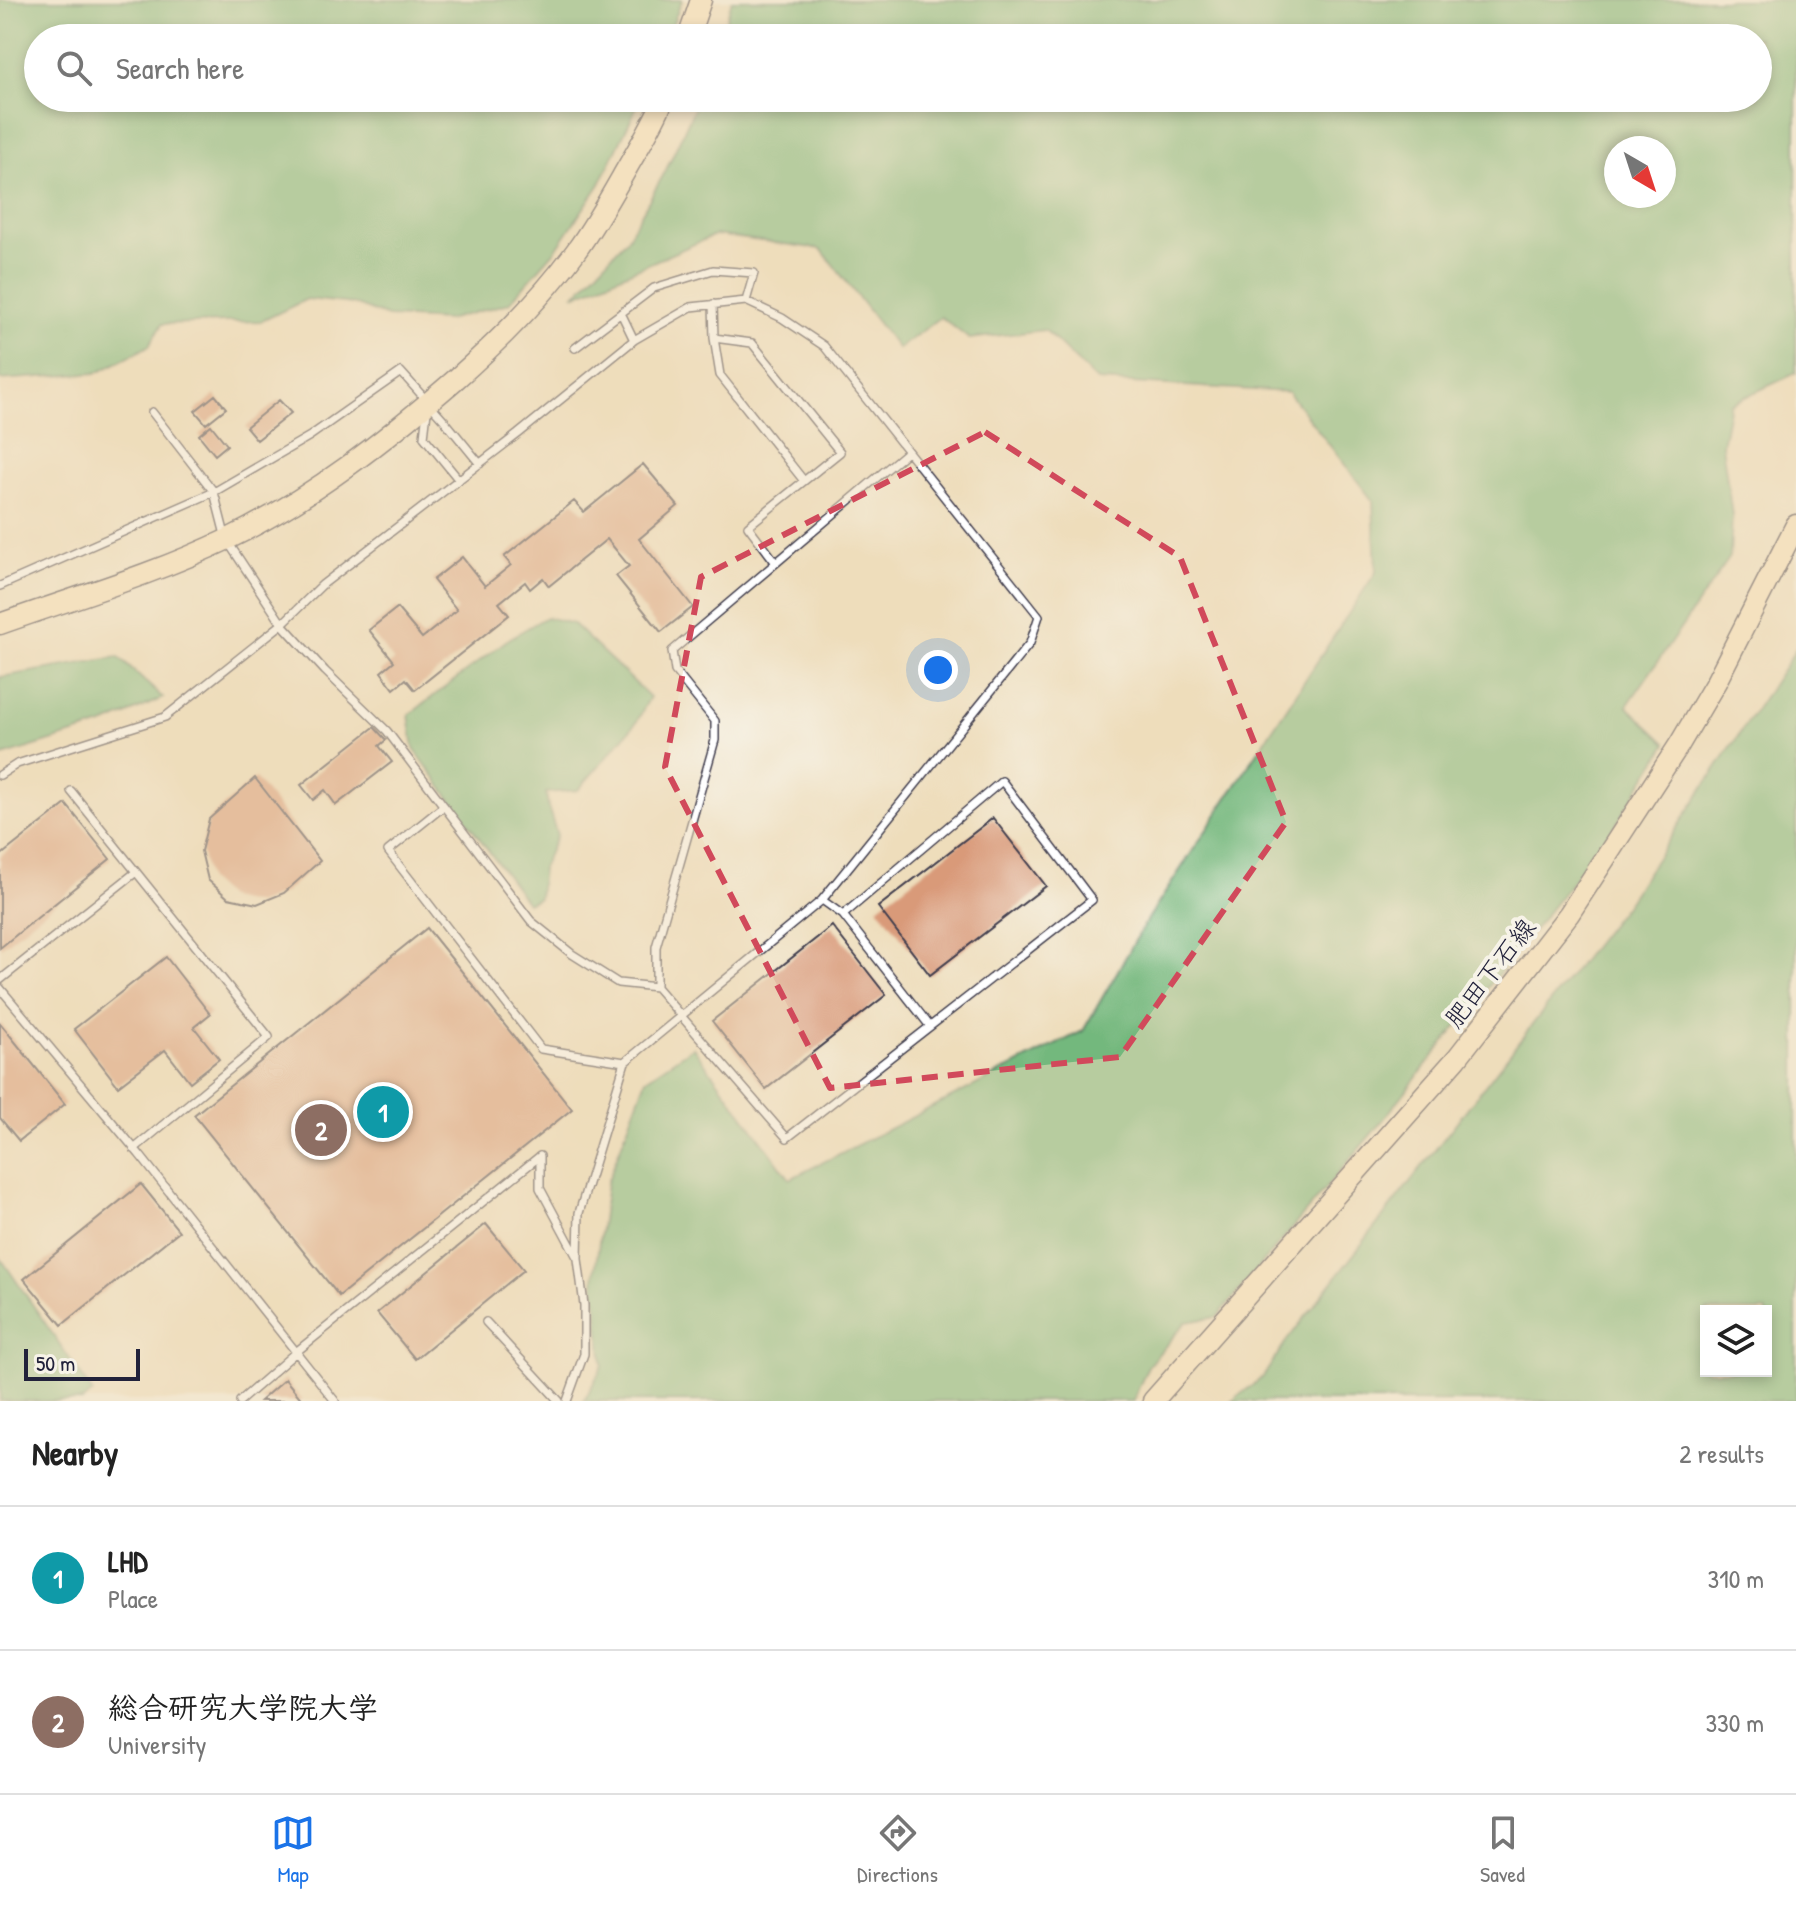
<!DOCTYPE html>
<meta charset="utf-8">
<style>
:root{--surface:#fff;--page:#f6f6f6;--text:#222;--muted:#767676;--line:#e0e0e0;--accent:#1a73e8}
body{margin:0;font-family:"Patrick Hand","Klee One",sans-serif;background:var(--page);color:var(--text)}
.controls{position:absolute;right:24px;bottom:24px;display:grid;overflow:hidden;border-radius:0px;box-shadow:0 4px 12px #0003}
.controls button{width:72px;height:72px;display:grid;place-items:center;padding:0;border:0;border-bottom:2px solid var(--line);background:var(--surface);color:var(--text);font:40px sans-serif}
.compass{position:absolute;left:1604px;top:136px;width:72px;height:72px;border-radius:50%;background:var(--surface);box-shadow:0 4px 12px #0003;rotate:141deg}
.scale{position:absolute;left:24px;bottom:20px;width:116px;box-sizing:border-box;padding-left:8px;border:4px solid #22223b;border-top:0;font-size:22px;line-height:28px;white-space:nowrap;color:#22223b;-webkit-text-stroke:6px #f7f3e8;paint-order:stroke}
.you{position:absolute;left:938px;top:670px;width:28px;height:28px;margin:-20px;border:6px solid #fff;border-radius:50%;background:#1a73e8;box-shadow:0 0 0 12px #1a73e833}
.badge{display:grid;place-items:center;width:52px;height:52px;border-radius:50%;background:var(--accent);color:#fff;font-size:26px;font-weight:700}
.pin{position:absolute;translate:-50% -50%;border:4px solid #fff;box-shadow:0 2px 8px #0006}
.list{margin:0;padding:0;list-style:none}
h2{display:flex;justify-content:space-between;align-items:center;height:104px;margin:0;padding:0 32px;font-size:34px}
h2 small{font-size:26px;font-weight:400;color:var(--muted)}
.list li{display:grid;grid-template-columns:52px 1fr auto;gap:24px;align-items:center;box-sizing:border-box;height:144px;padding:0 32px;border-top:2px solid var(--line)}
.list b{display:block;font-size:30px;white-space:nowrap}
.list p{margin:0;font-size:26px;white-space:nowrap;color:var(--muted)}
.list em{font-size:26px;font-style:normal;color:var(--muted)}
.icon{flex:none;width:44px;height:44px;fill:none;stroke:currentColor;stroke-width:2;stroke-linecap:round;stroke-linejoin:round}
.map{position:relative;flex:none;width:1796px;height:1401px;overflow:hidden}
.search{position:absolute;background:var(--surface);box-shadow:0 4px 12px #0003;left:24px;right:24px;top:24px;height:88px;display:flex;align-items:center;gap:20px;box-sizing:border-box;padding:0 28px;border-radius:44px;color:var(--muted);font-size:30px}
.sheet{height:392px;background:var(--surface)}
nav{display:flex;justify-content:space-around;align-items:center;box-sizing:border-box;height:112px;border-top:2px solid var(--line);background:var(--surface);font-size:22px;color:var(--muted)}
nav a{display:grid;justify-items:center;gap:4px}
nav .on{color:var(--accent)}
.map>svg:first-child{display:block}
.forest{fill:#73b87d;stroke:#4a6d5c;stroke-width:2;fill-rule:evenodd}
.building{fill:#d99a79}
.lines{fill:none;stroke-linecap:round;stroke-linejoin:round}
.lane-casing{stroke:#413e4e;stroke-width:10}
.secondary-casing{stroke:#413e4e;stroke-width:23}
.lane{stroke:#fff;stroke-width:7}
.secondary{stroke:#fbe6c4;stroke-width:20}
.marked{fill:none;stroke:#d1495b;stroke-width:6;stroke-dasharray:16 10;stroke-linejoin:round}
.labels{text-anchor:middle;stroke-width:8;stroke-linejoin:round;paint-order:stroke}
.street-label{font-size:26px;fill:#22223b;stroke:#f7f3e8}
</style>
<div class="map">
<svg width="1796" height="1401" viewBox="0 0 1796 1401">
<rect width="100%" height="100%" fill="#f7f3e8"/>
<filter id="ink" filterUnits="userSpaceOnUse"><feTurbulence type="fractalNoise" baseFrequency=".0125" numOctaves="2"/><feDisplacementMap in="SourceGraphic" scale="16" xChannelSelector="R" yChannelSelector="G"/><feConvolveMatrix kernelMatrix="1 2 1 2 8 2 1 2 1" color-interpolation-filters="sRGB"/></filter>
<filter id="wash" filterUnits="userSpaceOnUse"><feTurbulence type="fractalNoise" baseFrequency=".006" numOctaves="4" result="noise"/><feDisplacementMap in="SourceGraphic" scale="32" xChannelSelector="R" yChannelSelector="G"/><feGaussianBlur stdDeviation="1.8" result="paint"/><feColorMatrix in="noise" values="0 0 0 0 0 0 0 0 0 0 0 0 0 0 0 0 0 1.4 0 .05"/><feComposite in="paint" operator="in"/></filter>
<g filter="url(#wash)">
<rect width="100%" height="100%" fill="#edb"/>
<!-- forest -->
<path class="forest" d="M0,0h682l-15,38h-629v60h603l-41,86 -45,67 -46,52 -62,17 -60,-3 -33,-13 -47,-5 -45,22 -100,3 -13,22 -52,27 -97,7z
M732,0h1064v373l-66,31 -8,41 10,70 -2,42 -103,149 40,38 -55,87 -233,294 -162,192 -31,5 -38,44 -15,35h-549l19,-36 -9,-86 13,-96 39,-104 47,-32 97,132 293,-148 63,-109 230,-350 -3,-71 -85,-109 -191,-11 -52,-51 -76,9 -28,-22 -43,32 -77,-100 -106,-14 -141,61 53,-57 38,-67 34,-74h1059v-60h-1037zM1616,148h48v48h-48z
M546,617l27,7 77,73 -14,26 -58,67 -32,3 2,14 9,28 -15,33 -3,30 -12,5 -113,-154 -5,-34 98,-75z
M1796,649v752h-564l31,-24 22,-34 341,-439zM1706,1311h60v60h-60z
M118,657l45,41 -57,26 -106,33v-80z
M0,1257l93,136 -11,8h-82z"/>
<g id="blocks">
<!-- building -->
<path class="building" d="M215,395l11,13 -20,16 -11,-13z
M279,400l12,13 -34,27 -11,-13z
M211,425l16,20 -12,10 -16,-20z
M643,464l35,42 -39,33 54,68 -32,25 -45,-56 13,-10 -22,-27 -58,47 -6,-8 -13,11 -5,-7 -26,21 10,12 -94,75 -9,-11 -12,10 -13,-17 13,-11 -25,-31 28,-22 25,30 35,-28 -24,-30 29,-23 23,29 26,-21 -7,-8 70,-56 10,11z
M374,727l12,13 -7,6 13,16 -56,43 -11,-15 -12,10 -12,-15z
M255,778l65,83 -36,32 -27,11 -29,-6 -20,-18 -7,-29 8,-32z
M66,804l44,55 -110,89v-92z
M993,818l53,68 -116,89 -52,-68z
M832,926l54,69 -120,94 -54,-68z
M427,928l145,181 -233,187 -145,-181z
M166,957l44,57 -16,13 25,32 -29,23 -25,-32 -47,36 -44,-57z
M0,1023l65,81 -46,37 -19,-23z
M141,1184l38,47 -117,94 -38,-46z
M486,1224l38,46 -109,89 -38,-46z
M285,1379l18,22h-43z"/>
</g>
</g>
<g filter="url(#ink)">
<use href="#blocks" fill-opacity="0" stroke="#413e4e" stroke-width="2"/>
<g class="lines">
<!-- lane casing -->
<g class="lane-casing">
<path id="lane" d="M713,304l1,34 38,5 88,109 -92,74 28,37
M621,313l13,27
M714,338l6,37 84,106
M575,348l79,-60 59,-18 41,3 -8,28
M427,411l-3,26 35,43
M152,412l62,80 12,47 56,85 43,47 62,60 144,190 41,33 46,29 38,4 131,151 305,-238 -90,-119 -159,134
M0,586l214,-94 96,-56 91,-64 43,48 36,44
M0,775l17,-11 148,-47 117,-93 40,-39 196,-151 116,-94 57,-33 55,-6 36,17 42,28 215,270 -9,27 -208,257 -197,162 -46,151 -1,46 6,46v49l-17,47
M71,791l198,246 -135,112
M444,806l-56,45 153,198 84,13
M822,900l21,15 86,110
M0,980l136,-108
M656,987v-40l59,-207v-19l-40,-50 -3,-20 235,-199
M0,988l139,166 196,247
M486,1322l73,79
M240,1401l56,-49 244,-196v32l37,69"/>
</g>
<!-- secondary casing -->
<g class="secondary-casing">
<path id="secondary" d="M688,38l13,-38
M0,624c76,-27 155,-50 228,-85 86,-42 156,-98 228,-160 44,-39 85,-80 120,-128 19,-26 35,-55 51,-83 13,-23 27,-45 37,-70
M1153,1401l304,-343 112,-144 110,-169 37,-63 80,-157"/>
</g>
<!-- lane -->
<use href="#lane" class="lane"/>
<!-- secondary -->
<use href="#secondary" class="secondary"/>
</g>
</g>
<!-- marked area -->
<path d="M0 0H1796V1401H0ZM985,432l195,125 106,265 -166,235 -290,31 -165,-321 36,-190z" fill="#edb" fill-opacity=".55" fill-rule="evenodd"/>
<path class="marked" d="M985,432l195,125 106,265 -166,235 -290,31 -165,-321 36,-190z"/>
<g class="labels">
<!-- street labels -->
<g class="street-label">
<text transform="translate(1490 973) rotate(-52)" y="9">肥田下石線</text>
</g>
</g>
</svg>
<div class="controls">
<button><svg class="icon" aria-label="layers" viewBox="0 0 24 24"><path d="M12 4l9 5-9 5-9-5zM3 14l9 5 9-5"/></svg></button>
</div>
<svg class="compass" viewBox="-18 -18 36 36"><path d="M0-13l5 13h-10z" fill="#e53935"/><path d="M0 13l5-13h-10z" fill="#767676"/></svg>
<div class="scale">50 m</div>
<div class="you"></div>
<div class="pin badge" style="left:383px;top:1112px;background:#0f9aa8">1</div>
<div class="pin badge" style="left:321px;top:1130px;background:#8d6e63">2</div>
<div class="search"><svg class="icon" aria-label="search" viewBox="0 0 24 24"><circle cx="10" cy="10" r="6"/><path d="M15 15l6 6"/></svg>Search here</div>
</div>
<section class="sheet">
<h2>Nearby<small>2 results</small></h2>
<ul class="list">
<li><span class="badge" style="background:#0f9aa8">1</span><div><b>LHD</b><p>Place</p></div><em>310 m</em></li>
<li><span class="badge" style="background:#8d6e63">2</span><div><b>総合研究大学院大学</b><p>University</p></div><em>330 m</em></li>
</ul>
</section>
<nav>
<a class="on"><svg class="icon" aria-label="map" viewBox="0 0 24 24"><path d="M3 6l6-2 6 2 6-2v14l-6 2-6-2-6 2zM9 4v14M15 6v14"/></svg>Map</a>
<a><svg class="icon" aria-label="directions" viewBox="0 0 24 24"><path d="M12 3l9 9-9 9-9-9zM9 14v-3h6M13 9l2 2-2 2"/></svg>Directions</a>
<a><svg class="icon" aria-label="saved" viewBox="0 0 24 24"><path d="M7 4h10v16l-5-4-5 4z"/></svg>Saved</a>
</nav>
